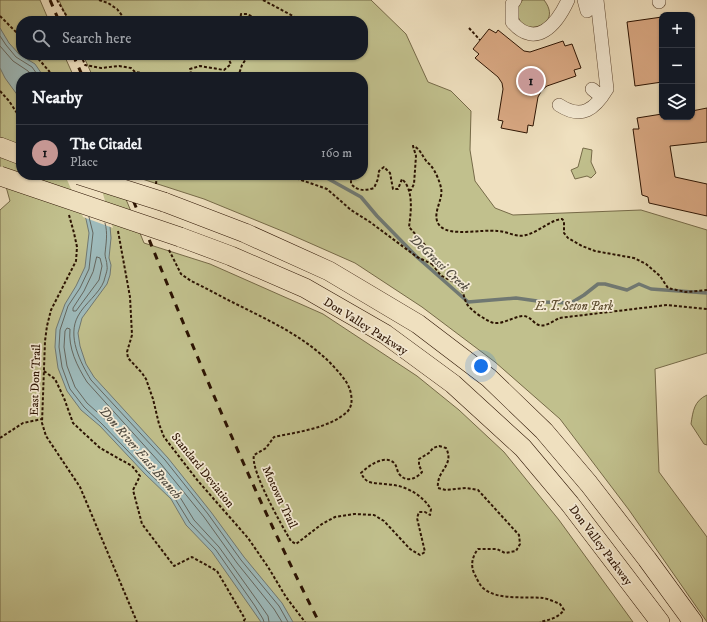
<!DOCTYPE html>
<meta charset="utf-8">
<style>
:root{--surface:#171b24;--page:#20242c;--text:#f1f3f6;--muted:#9ea1a6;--line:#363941;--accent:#c59692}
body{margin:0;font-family:"IM FELL DW Pica",serif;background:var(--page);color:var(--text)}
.controls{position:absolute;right:12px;top:12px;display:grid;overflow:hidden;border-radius:8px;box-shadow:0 1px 3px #0004}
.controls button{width:36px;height:36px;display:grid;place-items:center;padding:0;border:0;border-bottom:1px solid var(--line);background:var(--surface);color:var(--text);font:20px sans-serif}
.you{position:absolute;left:481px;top:366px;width:14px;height:14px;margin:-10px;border:3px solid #fff;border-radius:50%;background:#1a73e8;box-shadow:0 0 0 6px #1a73e833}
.badge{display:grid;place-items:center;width:26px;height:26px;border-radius:50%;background:var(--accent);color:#111;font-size:13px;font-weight:700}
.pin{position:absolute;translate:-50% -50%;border:2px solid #fff;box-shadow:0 1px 4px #0006}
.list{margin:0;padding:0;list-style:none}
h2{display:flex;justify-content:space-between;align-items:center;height:52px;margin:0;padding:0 16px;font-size:17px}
h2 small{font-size:13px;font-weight:400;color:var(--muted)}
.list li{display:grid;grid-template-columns:26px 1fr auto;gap:12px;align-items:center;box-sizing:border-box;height:56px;padding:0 16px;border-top:1px solid var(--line)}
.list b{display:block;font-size:15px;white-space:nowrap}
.list p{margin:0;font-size:13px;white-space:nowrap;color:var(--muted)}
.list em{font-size:13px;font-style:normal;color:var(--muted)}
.icon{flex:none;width:22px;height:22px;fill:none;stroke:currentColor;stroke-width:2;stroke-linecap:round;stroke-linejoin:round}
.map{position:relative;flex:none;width:707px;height:622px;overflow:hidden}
.search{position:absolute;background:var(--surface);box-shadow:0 1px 3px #0004;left:16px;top:16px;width:352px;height:44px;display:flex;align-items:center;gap:10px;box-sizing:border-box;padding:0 14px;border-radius:16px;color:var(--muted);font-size:15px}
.panel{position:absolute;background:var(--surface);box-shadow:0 1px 3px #0004;left:16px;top:72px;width:352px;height:108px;border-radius:16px}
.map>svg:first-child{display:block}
.green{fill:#c1c08d;stroke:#766a48}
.water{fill:#9ebbbc;stroke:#707872}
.pier{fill:#efe0bf}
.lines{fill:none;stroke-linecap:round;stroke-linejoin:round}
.shore{stroke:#65675f;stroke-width:1}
.stream{stroke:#707872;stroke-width:3.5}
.building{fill:#dbaa85;stroke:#2c1302}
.minor-casing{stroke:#5d4631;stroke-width:14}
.highway-casing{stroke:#2c1302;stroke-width:20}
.path{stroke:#2c1302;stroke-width:2;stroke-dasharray:3 2;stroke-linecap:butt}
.minor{stroke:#f5ebd5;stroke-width:13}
.highway{stroke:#efe0bf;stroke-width:19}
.rail{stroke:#2c1302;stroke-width:3;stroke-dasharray:7 7;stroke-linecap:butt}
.highway-bridge-casing{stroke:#2c1302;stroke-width:20;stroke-linecap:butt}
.highway-bridge{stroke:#efe0bf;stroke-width:19}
.labels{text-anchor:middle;stroke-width:3.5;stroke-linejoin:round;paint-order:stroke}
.park-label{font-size:12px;font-style:italic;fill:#605033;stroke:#f5ebd5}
.street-label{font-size:12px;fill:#2c1302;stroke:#f5ebd5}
.water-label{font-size:13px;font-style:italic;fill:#544e43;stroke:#f5ebd5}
</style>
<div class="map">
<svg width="707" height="622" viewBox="0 0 707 622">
<rect width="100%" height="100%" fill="#efe0bf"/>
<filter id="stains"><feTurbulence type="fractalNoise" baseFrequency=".005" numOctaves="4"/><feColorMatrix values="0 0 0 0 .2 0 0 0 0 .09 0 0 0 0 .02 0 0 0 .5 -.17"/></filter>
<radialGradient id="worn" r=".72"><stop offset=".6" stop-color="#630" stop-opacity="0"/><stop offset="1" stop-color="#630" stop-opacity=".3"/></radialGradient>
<!-- green -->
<path class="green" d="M0,0h40l9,21h-28v34h43l10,22h-53v98h95l28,68 66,21 113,50 94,62 42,34 45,42 55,68 74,102h-633v-412l10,-9 -10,-36z
M59,0h312l35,34 22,48 23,9 20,20 -1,39 5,31 20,27 18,7 128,-5 66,20v123l-52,16 4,103 48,65v85l-78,-112 -69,-91 -65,-57 -73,-55 -67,-44 -68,-30 -83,-34 -68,-22 -1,-2h228v-98h-270l-10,-22h280v-34h-295z
M523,0h21c21,27 -25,38 -26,14 0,-6 0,-9 5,-14z
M583,148l9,2 -1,12 5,11 -5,5 -4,-2 -12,3 -4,-9 7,-3z
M707,395v50l-3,-1 -13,-20c2,-13 3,-23 16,-29z"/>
<!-- water -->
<path class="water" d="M0,28l9,15 10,11 16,10 9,13h-23v23l-16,-22 -5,-10z
M71,182l39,44 1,12 -2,20 2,7 -1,10 -3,9 -25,34 -4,15 2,13 6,18 8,13 74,81 43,54 33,45 38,46 11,19h-32l-49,-70 -26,-27 -15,-26 -26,-25 -45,-48 -19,-16 -14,-19 -9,-23 -3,-21 1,-18 9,-25 11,-18 9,-19 4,-34 -3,-14z"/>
<!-- pier -->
<path class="pier" d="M65,175h29l9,19 10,34 -30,-11z"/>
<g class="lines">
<!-- shore -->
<path class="shore" d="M0,36l6,9 10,12 16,10 7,10
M0,46l13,15 15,10 5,6
M89,217l4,16 -4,36 -9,19 -12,18 -8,24 -1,17 3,20 8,22 14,18 18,17 46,48 26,25 16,26 26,27 39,56 8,13 1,3
M105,223c3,10 1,20 0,31 0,4 2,7 2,12 1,4 -2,10 -3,15 -5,13 -19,22 -26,35 -11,20 2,46 13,64l74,80 43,54 33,46 38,46 9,16
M97,257l3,1 2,8 -3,14 -23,31h-3v-3l11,-17 9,-19z
M269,622l-1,-6 -9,-13 -40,-56 -25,-27 -16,-26 -27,-26 -45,-48 -19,-17 -12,-16 -8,-21 -3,-19 1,-16 2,-3 3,1c-2,19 7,37 17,53l74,82 43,53 33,46 37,46 8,13"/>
<!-- stream -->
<path class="stream" d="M316,175l9,2 36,20 16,19 40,41 51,45 48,-4 28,4 27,1 13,-8 14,-11h7l22,6 12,-6 12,5 56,4"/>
</g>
<!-- building -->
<path class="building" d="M662,17v65l-27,4 -8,-64z
M489,29l7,4 2,-3 26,21 6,1 33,-11 2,5 7,-2 9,24 -7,2 2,6 -29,10 -5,4 -4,7 -5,29 -5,-1 -1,8 -26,-5 2,-7 -5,-1 5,-31 -1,-6 -4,-6 -23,-19 4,-4 -6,-5z
M707,108v34l-37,4 5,31 32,7v32l-58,-13 -1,-6 -6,-2 -9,-66h6l-2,-11 25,-4v3h30v-6z"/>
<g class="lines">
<!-- minor casing -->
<g class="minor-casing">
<path id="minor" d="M515,0l-3,4v18c24,28 45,2 56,-22
M584,0l3,11
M659,0v2
M592,89l6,5h4l5,-5
M559,105c23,15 36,4 48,-16l-10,-89"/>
</g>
<!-- highway casing -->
<g class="highway-casing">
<path id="highway" d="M0,147l21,8
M164,202l81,31 84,38 89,53 71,54 55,53 45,53 58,75 46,63
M180,237l51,19 74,32 80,46 68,50 70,64 47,56 90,118"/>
</g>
<!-- path -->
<path class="path" d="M57,0l9,15 1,6
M99,0l9,3 9,6 7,9 11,3
M263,0l30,16 6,5
M0,16l21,21
M240,21l1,-7h6l14,7
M469,28l11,12
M35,55l14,16 3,6
M81,55l4,10 16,3 18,-2 12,2 4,4 6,1 6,4
M201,77l-10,-3 -1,-5 10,-3 24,4 7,-6 -3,-6 -6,-3
M238,77l4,-12 4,-6 21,-1 2,-3
M0,91l9,10 12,18
M287,175l40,14 24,21 19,12 47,35 15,7 3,-5 -2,-5 -24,-27c2,-15 5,-37 -7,-48l-4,10h-5l-3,-16 -6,-6 -5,4 -1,8 -4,9c-10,3 -16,3 -23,-4v-9
M156,184l1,-9
M409,190h2l3,-6 2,-28 -3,-10c7,2 9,10 14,16 1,1 3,2 4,4 4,4 9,16 10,22 3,12 -11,27 -1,38 10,11 43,3 57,5 10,0 19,7 29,4 13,-3 24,-15 36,-16l2,2v12l4,5 14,8 13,5 39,7 12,6 14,12 8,12 4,1 14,3 21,-2
M69,215l5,18 3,14 -1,14 -25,49 -4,16 -2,15 -3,82 4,13 34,51 57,135
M118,231l12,66 2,38 -5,17 1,6 14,15 4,6 7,20 6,25 5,13 34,44 50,57 20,29 18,30 19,25
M169,250l12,24 10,7c15,7 29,15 43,22 36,18 74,35 101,65 7,8 14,15 16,26 1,6 1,12 -3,17 -17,17 -51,21 -74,26l-8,11 -12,7c-4,15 28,71 37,86l5,3 26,-20 13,-7 19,-3 20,1 10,6 26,28 10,6 5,-3 -8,-34 2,-6h6l5,3 1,-6c-6,-9 -14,-16 -24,-20 -12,-6 -26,-4 -38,-7 -4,-2 -6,-5 -8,-9 7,-7 25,-20 34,-9 2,3 2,8 5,11 7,8 17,3 22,-3l-3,-7v-6l10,-6 4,-5 6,-2 7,2c9,18 -10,22 -8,40l8,2 20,-2 12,2 41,45 1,9 -4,7 -11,2 -8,-4h-19c-6,8 -8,17 -3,26 2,4 4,9 8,13 15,13 42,8 60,10 6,1 12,4 17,6l4,6c-6,8 -15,10 -24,12
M432,264c3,3 6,9 10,12 5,3 11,5 16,9 6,5 5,12 9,19 3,6 21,18 27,19 11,1 20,-7 30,-7 5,1 7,3 10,6 8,8 18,0 25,-4l108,-13 40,4
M44,371l11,8 9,19 9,25 27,25 32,18 8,10 -7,14 9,34 32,42 18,-9 25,14 28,48 -2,3
M0,438l23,-15 19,-4"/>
<!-- minor -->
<use href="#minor" class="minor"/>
<!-- highway -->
<use href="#highway" class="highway"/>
<!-- rail -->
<path class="rail" d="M50,0l9,21
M73,55l10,22
M123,175c61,151 122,302 196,447"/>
<!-- highway-bridge casing -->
<g class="highway-bridge-casing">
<path id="highway-bridge" d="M79,175l85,27
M0,176l180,61"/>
</g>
<!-- highway-bridge -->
<use href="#highway-bridge" class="highway-bridge"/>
</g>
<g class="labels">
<!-- park labels -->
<g class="park-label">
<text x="574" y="310">E. T. Seton Park</text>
</g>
<!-- street labels -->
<g class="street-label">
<text transform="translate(366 326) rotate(32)" y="4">Don Valley Parkway</text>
<text transform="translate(35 380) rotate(-88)" y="4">East Don Trail</text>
<text transform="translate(203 470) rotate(51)" y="4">Standard Deviation</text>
<text transform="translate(280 497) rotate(65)" y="4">Motown Trail</text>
<text transform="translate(601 545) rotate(53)" y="4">Don Valley Parkway</text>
</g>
<!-- water labels -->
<g class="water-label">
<text transform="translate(440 262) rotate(43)" y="5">DeGrassi Creek</text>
<text transform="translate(141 452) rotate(49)" y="5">Don River East Branch</text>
</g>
</g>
<rect width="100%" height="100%" filter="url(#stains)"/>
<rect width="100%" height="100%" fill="url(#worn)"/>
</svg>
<div class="controls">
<button>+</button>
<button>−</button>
<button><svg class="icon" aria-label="layers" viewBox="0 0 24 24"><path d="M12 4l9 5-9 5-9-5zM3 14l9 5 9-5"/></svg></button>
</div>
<div class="you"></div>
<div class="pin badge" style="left:531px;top:81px">1</div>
<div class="search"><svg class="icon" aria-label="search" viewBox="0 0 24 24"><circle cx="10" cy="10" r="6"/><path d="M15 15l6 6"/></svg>Search here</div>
<section class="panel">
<h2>Nearby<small></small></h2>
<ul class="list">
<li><span class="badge">1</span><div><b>The Citadel</b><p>Place</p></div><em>160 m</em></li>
</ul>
</section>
</div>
